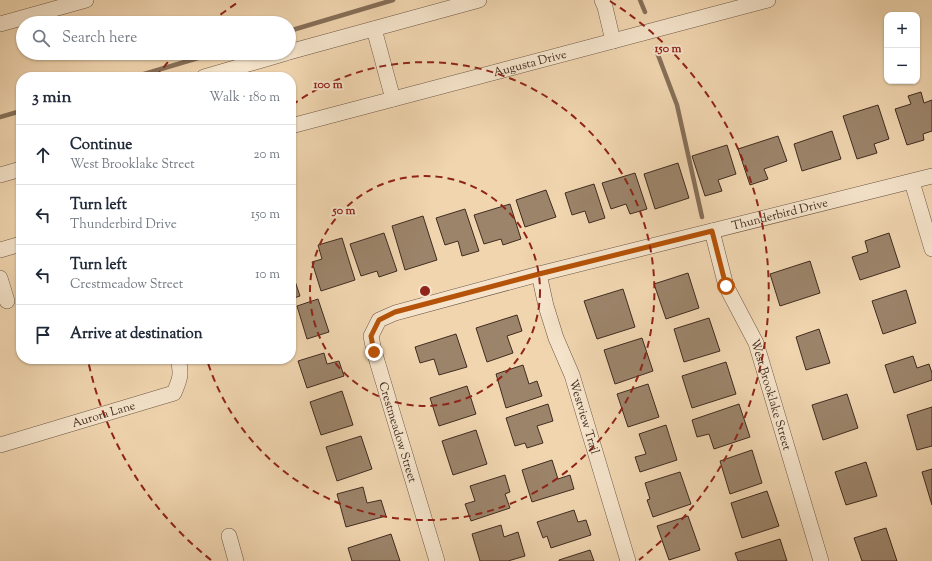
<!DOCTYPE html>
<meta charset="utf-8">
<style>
:root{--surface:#fff;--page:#f6f6f7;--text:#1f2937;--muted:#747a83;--line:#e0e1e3}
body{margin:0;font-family:"Sorts Mill Goudy",serif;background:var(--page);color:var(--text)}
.controls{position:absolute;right:12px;top:12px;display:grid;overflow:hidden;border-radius:8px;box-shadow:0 1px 3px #0004}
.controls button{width:36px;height:36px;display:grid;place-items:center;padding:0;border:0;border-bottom:1px solid var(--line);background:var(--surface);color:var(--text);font:20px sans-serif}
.stop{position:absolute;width:12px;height:12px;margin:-9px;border:3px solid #b45309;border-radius:50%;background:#fff}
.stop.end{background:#b45309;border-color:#fff;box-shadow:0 1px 4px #0008}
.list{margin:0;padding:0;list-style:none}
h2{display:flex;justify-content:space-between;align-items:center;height:52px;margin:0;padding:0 16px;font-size:17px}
h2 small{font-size:13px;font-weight:400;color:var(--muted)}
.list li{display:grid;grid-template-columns:26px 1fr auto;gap:12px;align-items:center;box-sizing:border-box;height:60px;padding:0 16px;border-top:1px solid var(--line)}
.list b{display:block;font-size:15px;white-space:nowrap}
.list p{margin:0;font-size:13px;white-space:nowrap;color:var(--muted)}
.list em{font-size:13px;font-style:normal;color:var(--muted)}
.icon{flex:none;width:22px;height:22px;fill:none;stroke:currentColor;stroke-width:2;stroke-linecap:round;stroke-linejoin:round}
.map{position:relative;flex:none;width:932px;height:561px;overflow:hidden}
.search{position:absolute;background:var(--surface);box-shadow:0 1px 3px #0004;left:16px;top:16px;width:280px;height:44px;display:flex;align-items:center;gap:10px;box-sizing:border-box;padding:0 14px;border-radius:22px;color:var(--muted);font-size:15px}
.panel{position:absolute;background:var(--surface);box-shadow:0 1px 3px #0004;left:16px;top:72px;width:280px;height:292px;border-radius:16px}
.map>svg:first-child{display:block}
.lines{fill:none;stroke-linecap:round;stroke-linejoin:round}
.stream{stroke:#866f58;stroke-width:4.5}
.building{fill:#9c846a;stroke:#412c20}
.minor-casing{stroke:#6d5644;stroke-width:16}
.minor{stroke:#f5e4cb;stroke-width:15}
.route{stroke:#b45309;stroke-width:5}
.ring{fill:none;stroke:#8f2418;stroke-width:2;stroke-dasharray:7 5}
.labels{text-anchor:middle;stroke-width:4;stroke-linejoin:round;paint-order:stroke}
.street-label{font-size:12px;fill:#412c20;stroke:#f5e4cb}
.centre{fill:#8f2418;stroke:#f5e4cb;stroke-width:2}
.ring-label{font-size:12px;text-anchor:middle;font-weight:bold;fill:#8f2418;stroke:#f5e4cb;stroke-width:4;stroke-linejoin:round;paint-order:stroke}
</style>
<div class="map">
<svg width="932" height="561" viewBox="0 0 932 561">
<rect width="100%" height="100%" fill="#f0d5af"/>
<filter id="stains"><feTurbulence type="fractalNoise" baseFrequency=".005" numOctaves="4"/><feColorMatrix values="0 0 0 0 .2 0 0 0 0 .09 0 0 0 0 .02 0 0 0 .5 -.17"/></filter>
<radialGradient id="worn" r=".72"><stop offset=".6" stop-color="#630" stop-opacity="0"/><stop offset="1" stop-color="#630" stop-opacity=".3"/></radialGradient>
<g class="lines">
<!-- stream -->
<path class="stream" d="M640,0l5,12
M289,31l104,-31
M655,47l22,58 25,112
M134,77l81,-24
M0,117l21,-6"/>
</g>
<!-- building -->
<path class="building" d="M921,92l3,11 8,-3v31l-9,3 1,6 -17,5 -12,-36 16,-5 -3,-8z
M878,105l11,34 -15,5 3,9 -20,6 -14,-43z
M832,131l9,28 -39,12 -8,-27z
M778,136l9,25 -23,8 4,10 -18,6 -12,-36z
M727,145l9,29 -18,6 4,11 -17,5 -13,-40z
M678,163l11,35 -34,11 -11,-35z
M635,173l12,36 -17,5 -4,-10 -15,5 -9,-26z
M594,184l11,34 -16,5 -4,-12 -13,4 -7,-22z
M546,190l10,27 -31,10 -9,-27z
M510,204l11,35 -18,6 -2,-6 -17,5 -10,-29z
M465,209l14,42 -17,5 -4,-15 -13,4 -9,-27z
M423,216l14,44 -32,10 -13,-44z
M384,233l13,38 -18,6 -2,-6 -16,5 -11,-32z
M889,233l11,34 -40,13 -8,-23 16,-5 -3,-11z
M342,238l13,42 -34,11 -9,-29 10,-3 -4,-14z
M810,261l10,32 -40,13 -10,-32z
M688,273l11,35 -33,11 -12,-35z
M294,278l6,18 -9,3v-20z
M623,289l12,38 -38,12 -13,-38z
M906,290l10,33 -33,11 -11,-33z
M318,299l11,33 -22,7 -10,-33z
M517,315l5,16 -15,5 6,17 -26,9 -11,-34z
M709,318l11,33 -36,11 -10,-33z
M819,329l11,34 -24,7 -10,-33z
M456,334l11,33 -28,8 -5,-16 -14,4 -5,-16z
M642,338l11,33 -38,13 -11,-34z
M324,353l3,11 12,-3 5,15 -37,12 -9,-27z
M913,356l4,12 12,-4 3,9v7l-38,13 -9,-28z
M726,362l10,32 -44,14 -10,-32z
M523,365l6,19 8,-3 5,15 -36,12 -10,-34z
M648,384l11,33 -31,10 -11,-33z
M467,386l9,28 -37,12 -9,-28z
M342,391l11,34 -32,10 -11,-33z
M847,394l11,34 -35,12 -11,-35z
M548,404l5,17 -16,5 6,17 -16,5 -2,-5 -10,3 -9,-28z
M739,404l11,33 -36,12 -5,-15 -12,3 -5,-17z
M932,407v39l-15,4 -10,-35z
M666,425l11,35 -37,12 -5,-15 11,-3 -7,-20z
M476,430l11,34 -34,11 -11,-34z
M361,436l11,33 -35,12 -11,-34z
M752,450l10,33 -32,11 -10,-33z
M552,460l6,19 12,-4 4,14 -42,13 -10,-32z
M866,462l11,34 -31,9 -11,-33z
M932,469v36l-10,-33z
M680,472l11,32 -38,13 -6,-17 3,-1 -5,-16z
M505,475l5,17 -5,2 5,14 -39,13 -6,-17 10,-3 -5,-15z
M363,487l4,16 14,-3 5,16 -40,11 -9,-33z
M767,491l12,35 -37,12 -11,-35z
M574,510l4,12 8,-2 5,15 -40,13 -4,-12 -4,2 -6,-16z
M688,516l12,34 -31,10 -12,-34z
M501,525l3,12 14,-5 7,24 -17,5h-28l-8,-27z
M886,528l11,33h-35l-8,-23z
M391,534l9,27h-48l-4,-13z
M780,539l7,22h-49l-3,-8z
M590,550l4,11h-35v-1z"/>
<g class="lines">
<!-- minor casing -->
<g class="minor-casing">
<g id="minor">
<path d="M602,0l3,7 8,34"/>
<path d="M0,24l86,-24"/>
<path d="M374,29l19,70"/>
<path d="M289,52l190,-52"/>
<path d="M204,77l82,-24"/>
<path id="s1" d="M291,126l477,-126"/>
<path d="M0,175l21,-6"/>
<path d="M912,182l20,67"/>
<path id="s2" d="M712,231l14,55 30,57 65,218"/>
<path d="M0,250l21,-6"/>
<path id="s3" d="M539,274l7,32 10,32 16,37 56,186"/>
<path d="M0,278l7,23"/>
<path id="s4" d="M0,445l174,-52c6,-14 8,-19 4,-34"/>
<path d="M229,536l7,25"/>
<path id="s5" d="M437,561l-63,-210 -3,-15 8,-16 16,-7 144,-39 393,-98"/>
</g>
</g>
<!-- minor -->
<use href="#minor" class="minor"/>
</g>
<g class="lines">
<!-- route -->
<path class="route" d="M374,352l-3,-16 8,-16 16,-8 144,-38 173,-43 14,55"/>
</g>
<!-- distance rings -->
<g class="ring">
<circle cx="425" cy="291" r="115"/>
<path d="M292 105A229 229 0 1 1 207 360"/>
<path d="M211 560A344 344 0 0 1 88 360M156 77A344 344 0 0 1 175 54M211 22A344 344 0 0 1 240 1M610 1A344 344 0 0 1 639 560"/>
</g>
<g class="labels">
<!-- street labels -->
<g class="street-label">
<text dy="4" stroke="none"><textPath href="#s1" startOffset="247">Augusta Drive</textPath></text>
<text dy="4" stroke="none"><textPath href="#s5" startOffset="667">Thunderbird Drive</textPath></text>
<text dy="4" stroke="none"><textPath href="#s2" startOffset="175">West Brooklake Street</textPath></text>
<text dy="4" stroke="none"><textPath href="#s4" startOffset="108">Aurora Lane</textPath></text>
<text dy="4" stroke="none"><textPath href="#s3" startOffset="150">Westview Trail</textPath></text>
<text transform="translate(398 432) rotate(73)" y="4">Crestmeadow Street</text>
</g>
</g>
<circle cx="425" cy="291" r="6" class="centre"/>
<g class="ring-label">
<text x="668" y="52">150 m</text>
<text x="328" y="88">100 m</text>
<text x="344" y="214">50 m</text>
</g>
<rect width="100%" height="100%" filter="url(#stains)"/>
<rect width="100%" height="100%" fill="url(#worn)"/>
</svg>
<div class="controls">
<button>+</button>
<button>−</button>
</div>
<div class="stop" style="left:726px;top:286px"></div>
<div class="stop end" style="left:374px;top:352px"></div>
<div class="search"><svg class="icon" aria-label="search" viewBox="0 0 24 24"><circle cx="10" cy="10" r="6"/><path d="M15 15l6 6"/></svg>Search here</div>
<section class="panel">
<h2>3 min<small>Walk · 180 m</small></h2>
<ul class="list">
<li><svg class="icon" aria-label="ahead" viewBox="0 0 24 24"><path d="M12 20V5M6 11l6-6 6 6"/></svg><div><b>Continue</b><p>West Brooklake Street</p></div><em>20 m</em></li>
<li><svg class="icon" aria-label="left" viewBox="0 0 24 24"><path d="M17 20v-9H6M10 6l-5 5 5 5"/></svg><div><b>Turn left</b><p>Thunderbird Drive</p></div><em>150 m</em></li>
<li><svg class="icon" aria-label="left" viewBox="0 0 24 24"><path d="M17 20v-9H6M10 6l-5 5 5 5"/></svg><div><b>Turn left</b><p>Crestmeadow Street</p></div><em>10 m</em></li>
<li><svg class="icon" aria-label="arrive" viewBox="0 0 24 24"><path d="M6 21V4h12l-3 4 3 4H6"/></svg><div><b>Arrive at destination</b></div></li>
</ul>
</section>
</div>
